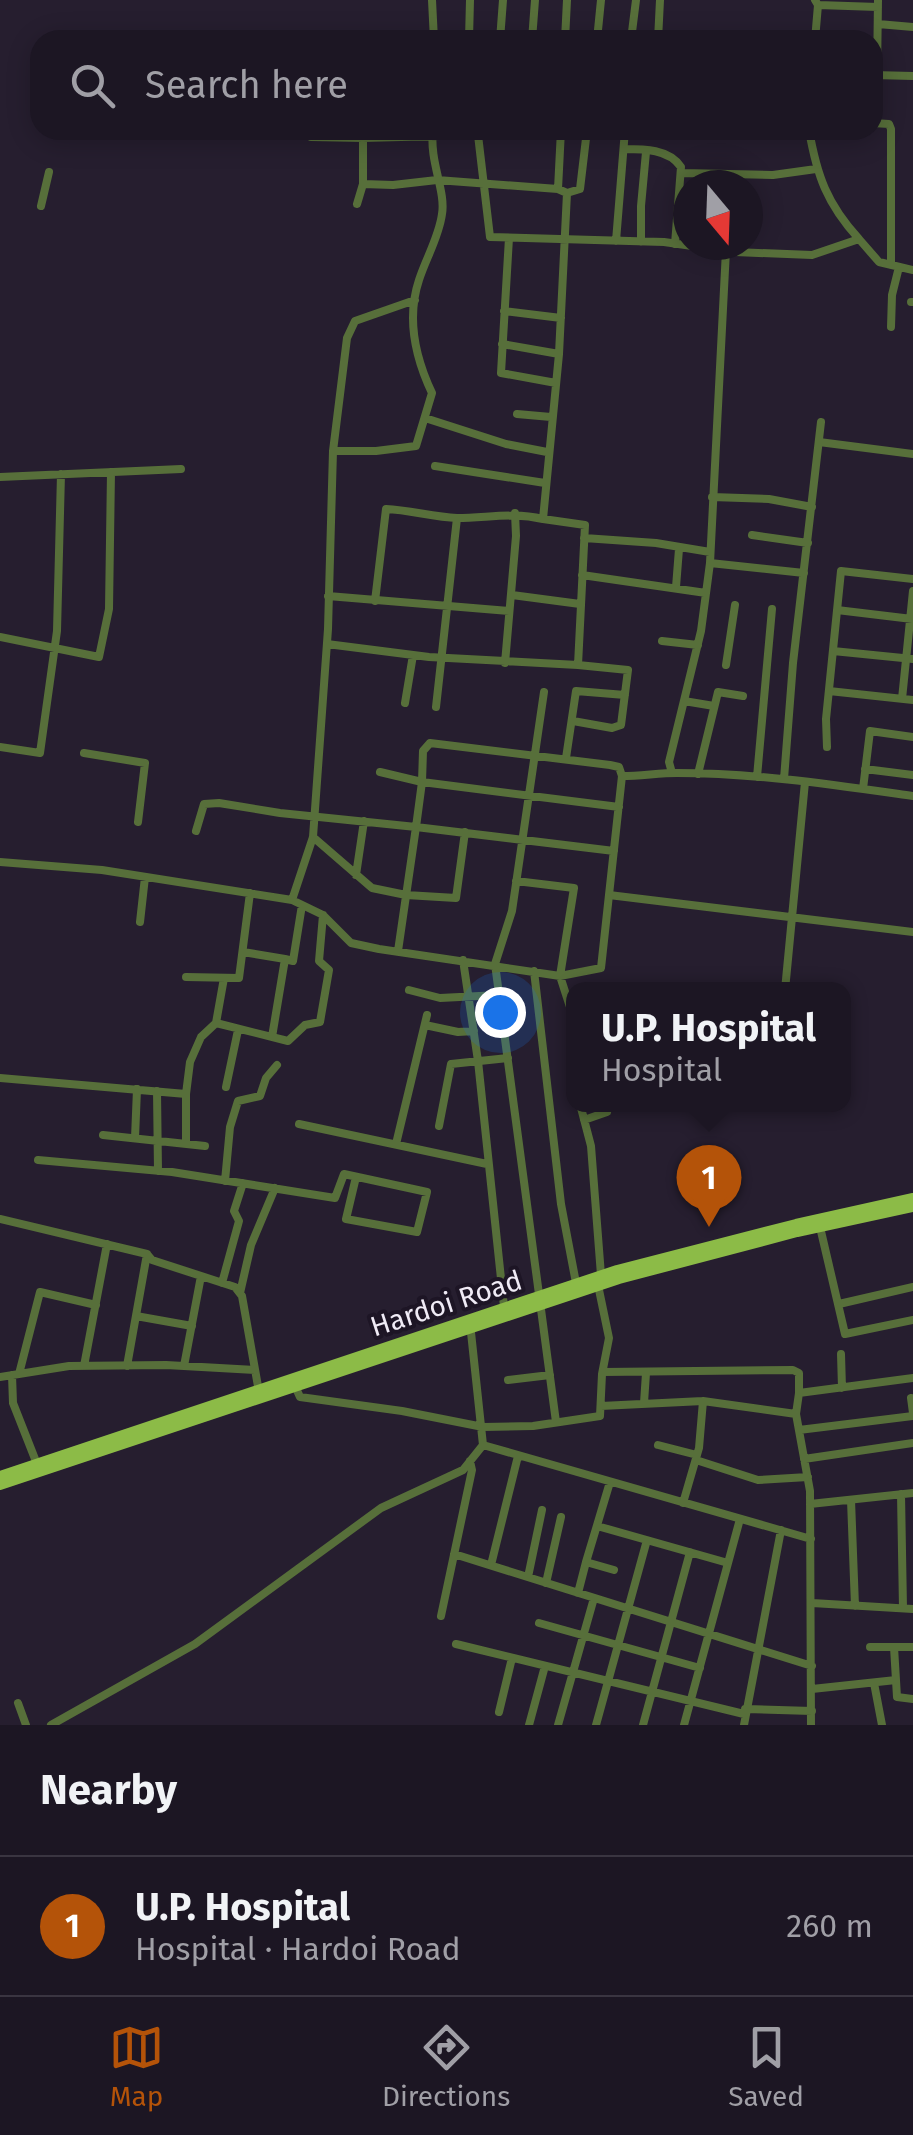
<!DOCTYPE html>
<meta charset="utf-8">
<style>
:root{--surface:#1c1623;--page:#251f2b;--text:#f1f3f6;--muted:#a09fa6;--line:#3a3541;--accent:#b45309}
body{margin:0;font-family:"Fira Sans",sans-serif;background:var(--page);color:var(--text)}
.compass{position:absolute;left:673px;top:170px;width:90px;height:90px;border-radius:50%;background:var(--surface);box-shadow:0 5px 25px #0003;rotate:161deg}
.you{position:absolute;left:500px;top:1012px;width:35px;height:35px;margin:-25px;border:8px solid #fff;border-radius:50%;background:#1a73e8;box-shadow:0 0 0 15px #1a73e833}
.badge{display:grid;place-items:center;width:65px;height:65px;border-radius:50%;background:var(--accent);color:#fff;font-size:32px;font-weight:700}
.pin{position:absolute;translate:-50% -82px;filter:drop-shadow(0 2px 5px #0008)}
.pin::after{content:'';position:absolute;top:52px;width:35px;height:30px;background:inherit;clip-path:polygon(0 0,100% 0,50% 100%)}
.popup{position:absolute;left:566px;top:982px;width:285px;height:130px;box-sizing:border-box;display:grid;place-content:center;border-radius:20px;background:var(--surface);filter:drop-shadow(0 2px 8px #0005);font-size:32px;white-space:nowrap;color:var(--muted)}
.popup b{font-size:38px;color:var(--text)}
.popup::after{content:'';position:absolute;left:50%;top:100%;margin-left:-20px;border:20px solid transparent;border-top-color:var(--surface)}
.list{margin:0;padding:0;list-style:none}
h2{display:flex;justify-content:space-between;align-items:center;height:130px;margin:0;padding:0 40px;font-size:42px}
h2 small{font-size:32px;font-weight:400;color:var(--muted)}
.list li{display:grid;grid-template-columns:65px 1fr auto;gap:30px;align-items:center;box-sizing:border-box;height:140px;padding:0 40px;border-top:2px solid var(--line)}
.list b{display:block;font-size:38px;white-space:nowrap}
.list p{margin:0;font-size:32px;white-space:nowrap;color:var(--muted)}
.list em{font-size:32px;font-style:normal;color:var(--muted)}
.icon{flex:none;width:55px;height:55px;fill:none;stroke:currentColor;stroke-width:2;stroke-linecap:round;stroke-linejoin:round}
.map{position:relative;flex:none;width:913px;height:1725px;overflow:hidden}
.search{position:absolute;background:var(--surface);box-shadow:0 5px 25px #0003;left:30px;right:30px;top:30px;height:110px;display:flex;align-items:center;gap:25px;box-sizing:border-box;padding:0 35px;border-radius:30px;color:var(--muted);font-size:38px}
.sheet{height:270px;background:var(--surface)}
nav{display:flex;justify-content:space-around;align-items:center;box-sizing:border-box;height:140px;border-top:2px solid var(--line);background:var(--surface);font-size:28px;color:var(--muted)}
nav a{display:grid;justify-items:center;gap:5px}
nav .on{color:var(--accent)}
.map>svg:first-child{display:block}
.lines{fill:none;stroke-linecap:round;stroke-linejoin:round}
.minor{stroke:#576f3a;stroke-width:8}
.major{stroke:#8cbb47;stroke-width:10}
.labels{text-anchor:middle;stroke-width:8;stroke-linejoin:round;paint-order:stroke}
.street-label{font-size:28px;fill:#f0ebf6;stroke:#1d1525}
</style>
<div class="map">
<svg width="913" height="1725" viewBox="0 0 913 1725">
<rect width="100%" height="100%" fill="#261e2f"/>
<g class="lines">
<!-- minor -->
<path class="minor" d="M432,0l2,40
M818,5l60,2
M878,24l35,3
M469,39l1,-39
M500,40l3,-40
M532,40l3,-40
M565,40l2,-40
M597,40l4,-40
M631,40l5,-40
M658,40l2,-40
M815,40l3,-35 -3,-5
M873,75l40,1
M877,75l1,-75
M873,123l16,1 2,5v136
M809,130c8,46 18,74 50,109
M311,137l52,1
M624,149c20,0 45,0 57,18l-6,77
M683,173l90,2 43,-6
M363,184l30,1 44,-5 121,9 9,4 13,-4 7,-59
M558,189l3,-59
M357,204l6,-20v-46l115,-3 12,102 174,5 71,10 77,3 47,-16 20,23 34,8
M41,206l8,-34
M509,238l-8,135 55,10
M616,241l9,-111
M641,242v-36l5,-54
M911,302h2
M504,311l57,7
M891,327l1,-32 7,-28
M502,344l57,10
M517,414l34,3
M425,418l81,26 41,8
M819,442l94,12
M333,451h43l40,-5 16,-53c-17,-36 -26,-74 -13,-113 7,-22 20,-43 23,-66 4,-23 -13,-53 -9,-84
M435,466l110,17
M0,477l181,-8
M712,497l57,2 43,8
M752,535l56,8
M584,538l72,5 54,9
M710,563l94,10
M582,575l124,18
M676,587l3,-38
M512,595l68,9
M328,596l181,15
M375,601l11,-92c24,1 47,8 71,9 31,0 55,-6 86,1
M837,610l75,9
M0,637l99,20 10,-48 2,-137
M662,641l36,4
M327,644l102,13 149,8 7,-140 -42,-6 16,-165 8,-161
M833,651l80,8
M505,663l11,-127 -1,-23
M726,665l9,-60
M829,691l84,9
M544,692l-32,219 -17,53 61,458
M902,699l11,-108
M684,701l30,5
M405,703l8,-48
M436,707l21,-189
M573,721l39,7 9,-3 7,-55 -50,-5
M0,747l40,6 17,-122 4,-157
M827,747l-1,-28 15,-148 72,8
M84,753l61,10 -7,59
M566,758l10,-67 49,4
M865,769l48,6
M380,772l42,10 1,-31 7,-8 180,22 9,2 3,9
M672,773l-3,-11 32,-131 9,-68 16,-313
M698,774l20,-82 25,4
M757,777l15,-168
M784,779l9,-116 28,-241
M863,789l7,-58 43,6
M196,831l8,-27 15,-1 61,10 136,14 6,-45 197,25
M313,837l59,51 34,7 50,3 9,-66
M0,862l102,8 190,30 31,15 28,28 28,6 181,27 41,-8 21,-192c19,0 37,-3 55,-3 79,0 158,12 236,23
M356,875l8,-54
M516,881l58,7 -14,88 11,34 3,28
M609,895l304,37
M292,900l21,-63 15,-208 5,-178 14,-113 8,-17 60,-21
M140,922l5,-45
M398,951l18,-124 198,24
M243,952l42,7
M463,960l15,101 26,246
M534,971l27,233 15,79
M186,977l53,1 11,-85
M409,990l31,8 59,-3
M785,990l20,-208
M216,1023l72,18 17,-16 15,-3 9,-52 -10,-9 4,-46
M425,1025l33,7 16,-1
M272,1037l13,-78 8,2 9,-56
M0,1078l186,16
M226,1087l12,-57
M157,1091l1,80
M584,1120l23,-8
M299,1124l188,40
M439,1126l12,-62 57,-6
M103,1135l102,11
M135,1138l2,-49
M186,1143v-49l4,-32 11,-25 15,-14 8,-45
M396,1144l31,-129
M38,1160l134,12 163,26 9,-24 83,18 -10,40 -71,-13 10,-42
M225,1181l5,-54 8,-26 22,-5 6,-18 11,-13
M0,1219l147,35 5,6 83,27 7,9 17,96
M820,1227l25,107 68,-14
M222,1283l17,-62 -5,-10 9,-28
M240,1293l11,-48 24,-57
M839,1304l74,-17
M136,1316l56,10
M841,1354l1,34
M84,1366l23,-122
M127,1366l20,-112
M184,1366l17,-90
M603,1372l190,-2 6,3v20
M19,1374l21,-82 56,13
M12,1375l1,28 24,61
M0,1377l69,-11 97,-1 89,5
M508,1380l42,-5
M295,1386l5,11 102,14 81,16 50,-1 67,-10 2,-42 7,-36 -11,-53 3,-10 -10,-129 -11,-42
M911,1398l2,15
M644,1403l2,-30
M601,1406l102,-5 93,13
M799,1430l114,-14
M483,1445l328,94
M658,1445l39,10
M804,1459l109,-16
M696,1460l62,20 50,-3
M610,1482l-24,80 28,8
M901,1494l2,114
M851,1500l4,106
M683,1503l16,-55 4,-47
M810,1504l103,-11
M597,1526l131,37
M454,1554l358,112
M491,1565l27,-109
M528,1577l14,-67
M546,1583l15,-66
M578,1593l8,-31
M812,1603l101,6
M441,1616l31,-146 -2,-9
M539,1623l161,45
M456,1644l288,70
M870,1647h43
M894,1647l3,50 16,2
M874,1683l8,42
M812,1689l84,-9
M18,1703l8,22
M745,1709l67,2
M499,1712l13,-54
M51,1725l144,-81 186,-136 82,-38 20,-25 -13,-122
M529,1725l16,-59
M558,1725l36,-127
M596,1725l51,-185
M643,1725l47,-173
M684,1725l56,-206
M744,1725l37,-195
M811,1725l-1,-234 -14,-77 3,-21 114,-15"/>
<!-- major -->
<path class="major" d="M0,1476l617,-206 179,-46 117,-26
M0,1485l619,-206 178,-47 116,-25"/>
</g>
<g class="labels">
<!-- street labels -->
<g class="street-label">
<text transform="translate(446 1303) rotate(-18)" y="10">Hardoi Road</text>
</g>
</g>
</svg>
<svg class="compass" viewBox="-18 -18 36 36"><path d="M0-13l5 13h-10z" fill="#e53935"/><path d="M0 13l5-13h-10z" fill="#a09fa6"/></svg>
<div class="you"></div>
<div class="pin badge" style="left:709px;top:1227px">1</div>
<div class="popup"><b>U.P. Hospital</b>Hospital</div>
<div class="search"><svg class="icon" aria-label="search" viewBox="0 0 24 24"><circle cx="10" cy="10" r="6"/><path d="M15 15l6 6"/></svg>Search here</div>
</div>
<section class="sheet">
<h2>Nearby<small></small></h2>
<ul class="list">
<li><span class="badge">1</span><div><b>U.P. Hospital</b><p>Hospital · Hardoi Road</p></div><em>260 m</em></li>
</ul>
</section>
<nav>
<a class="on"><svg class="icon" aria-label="map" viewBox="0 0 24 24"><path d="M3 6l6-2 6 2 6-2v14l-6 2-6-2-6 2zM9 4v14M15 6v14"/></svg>Map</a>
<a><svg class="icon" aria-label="directions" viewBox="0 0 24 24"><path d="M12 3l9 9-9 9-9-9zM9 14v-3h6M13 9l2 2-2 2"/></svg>Directions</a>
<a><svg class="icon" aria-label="saved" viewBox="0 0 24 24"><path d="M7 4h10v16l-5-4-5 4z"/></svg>Saved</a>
</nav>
